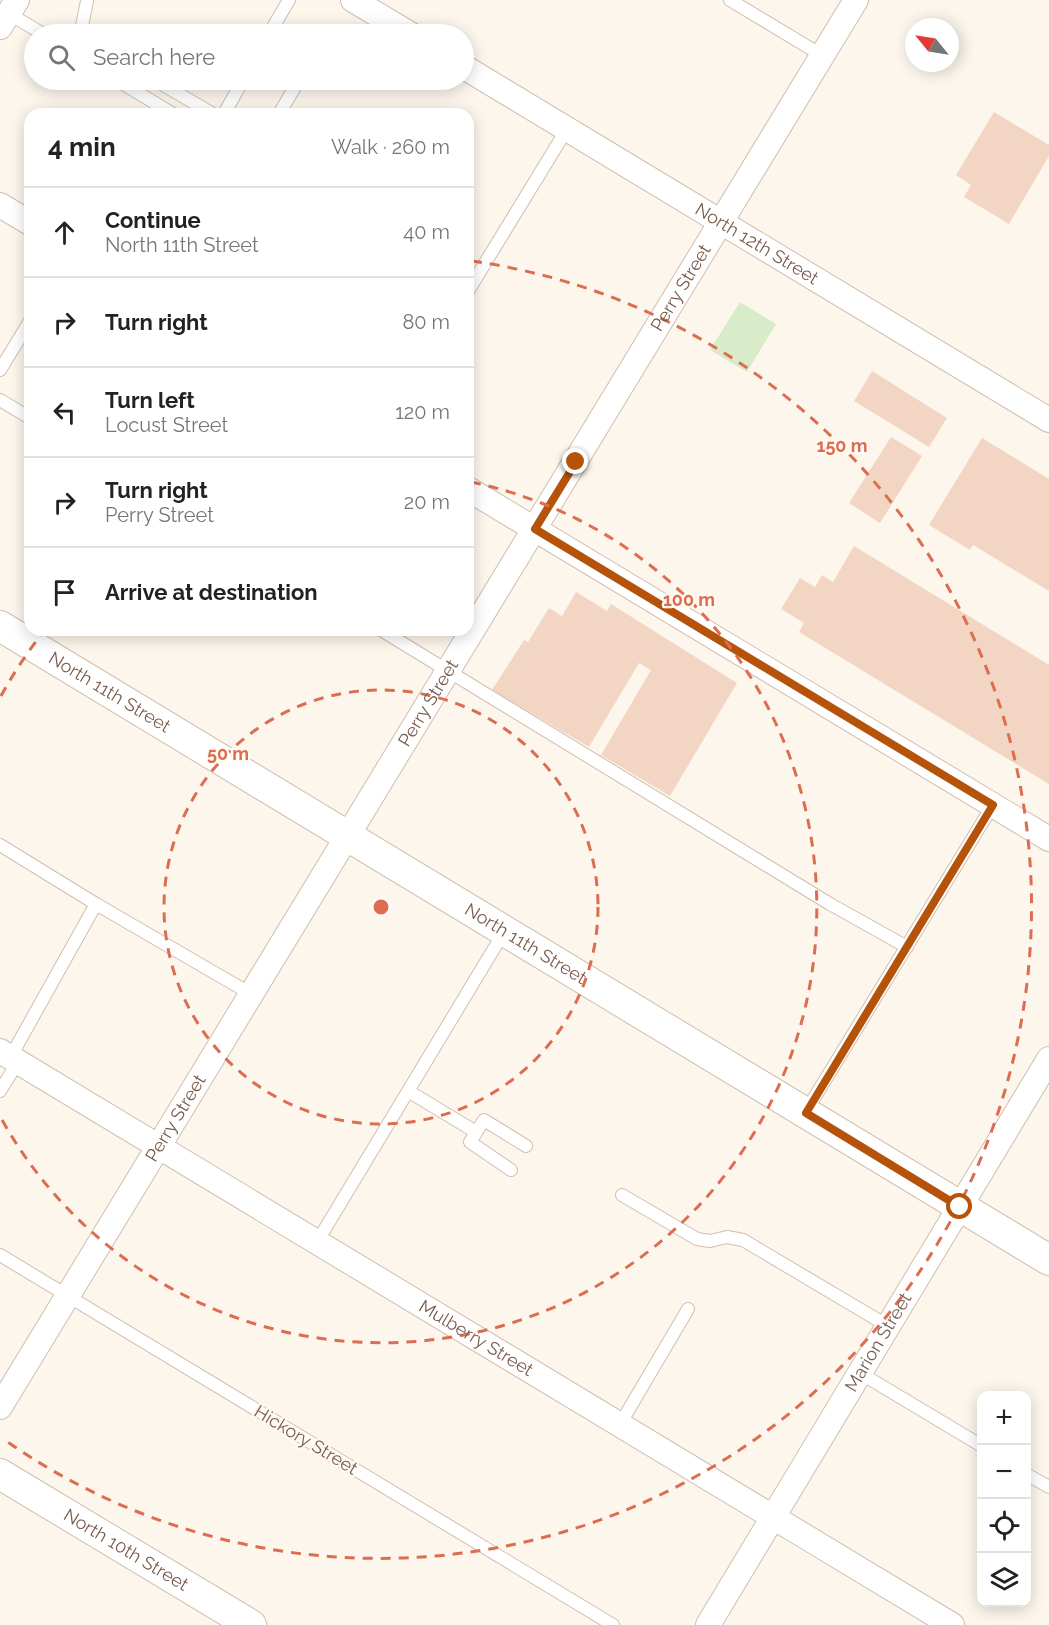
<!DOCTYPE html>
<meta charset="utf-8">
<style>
:root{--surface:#fff;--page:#f6f6f6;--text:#222;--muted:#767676;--line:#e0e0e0}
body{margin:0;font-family:Raleway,sans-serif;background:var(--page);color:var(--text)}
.controls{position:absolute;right:18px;bottom:18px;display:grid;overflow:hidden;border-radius:12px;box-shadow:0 3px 15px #0003}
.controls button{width:54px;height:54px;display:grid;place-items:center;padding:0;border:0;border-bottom:2px solid var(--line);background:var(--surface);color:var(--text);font:30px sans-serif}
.compass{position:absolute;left:905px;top:18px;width:54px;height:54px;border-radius:50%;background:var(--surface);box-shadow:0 3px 15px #0003;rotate:300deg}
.stop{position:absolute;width:18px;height:18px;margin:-14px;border:4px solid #b45309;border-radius:50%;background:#fff}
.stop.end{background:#b45309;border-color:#fff;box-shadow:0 2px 6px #0008}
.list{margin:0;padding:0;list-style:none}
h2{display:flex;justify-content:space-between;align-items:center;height:78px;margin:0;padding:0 24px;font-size:26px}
h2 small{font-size:20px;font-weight:400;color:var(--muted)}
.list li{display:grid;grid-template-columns:39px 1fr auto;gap:18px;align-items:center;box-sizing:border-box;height:90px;padding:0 24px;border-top:2px solid var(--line)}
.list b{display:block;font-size:22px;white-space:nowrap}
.list p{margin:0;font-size:20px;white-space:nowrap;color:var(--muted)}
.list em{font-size:20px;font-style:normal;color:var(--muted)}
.icon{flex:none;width:33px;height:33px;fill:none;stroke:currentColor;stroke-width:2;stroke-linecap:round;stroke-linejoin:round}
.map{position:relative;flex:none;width:1049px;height:1625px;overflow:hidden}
.search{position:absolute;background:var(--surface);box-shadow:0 3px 15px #0003;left:24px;top:24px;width:450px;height:66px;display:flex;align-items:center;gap:15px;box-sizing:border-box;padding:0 21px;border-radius:33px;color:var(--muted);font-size:22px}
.panel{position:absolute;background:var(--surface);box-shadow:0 3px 15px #0003;left:24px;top:108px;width:450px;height:528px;border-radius:18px}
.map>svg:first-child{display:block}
.green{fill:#d8ecc9}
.building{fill:#f3d5c3}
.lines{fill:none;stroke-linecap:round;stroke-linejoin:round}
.service-casing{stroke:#d1beb0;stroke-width:14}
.minor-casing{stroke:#d1beb0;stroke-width:26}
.tertiary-casing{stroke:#d1beb0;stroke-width:32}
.service{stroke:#fff;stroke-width:12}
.minor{stroke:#fff;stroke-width:24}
.tertiary{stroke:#fff;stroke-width:30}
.route{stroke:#b45309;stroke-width:8}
.ring{fill:none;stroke:#dc6d51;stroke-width:3;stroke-dasharray:10 8}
.labels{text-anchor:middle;stroke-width:4.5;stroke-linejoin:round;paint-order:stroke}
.street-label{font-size:18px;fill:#7a5c4d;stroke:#fffaf3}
.centre{fill:#dc6d51;stroke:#fffaf3;stroke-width:3}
.ring-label{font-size:18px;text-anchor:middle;font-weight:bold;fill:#dc6d51;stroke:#fffaf3;stroke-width:4.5;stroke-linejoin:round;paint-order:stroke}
</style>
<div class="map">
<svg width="1049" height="1625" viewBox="0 0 1049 1625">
<rect width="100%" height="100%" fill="#fdf6ec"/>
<!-- green -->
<path class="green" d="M740,302l36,22 -29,48 -37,-22z"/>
<!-- building -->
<path class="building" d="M994,112l55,33v11l-40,68 -45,-27 7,-12 -15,-10z
M872,371l75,47 -18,29 -75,-46z
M891,437l31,19 -42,67 -31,-20z
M982,438l67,41v112l-76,-46 -3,5 -41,-25z
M854,546l195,119v119l-250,-152 5,-9 -23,-14 19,-31 15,9 7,-12 11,7z
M576,592l31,19 4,-7 126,79 -67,113 -69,-41 50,-85 -12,-7 -50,84 -97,-57 32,-50 4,2 21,-34 13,8z"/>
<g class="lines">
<!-- service casing -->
<g class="service-casing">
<path id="service" d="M730,0l93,56
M87,1l-5,25 7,8
M8,13l35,21
M269,34l20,-34
M325,34l2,-3
M117,80l56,34
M155,80l58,34
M224,114l19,-34
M279,114l20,-34
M468,291l99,-162
M0,370l30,-49
M0,400l30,18
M381,630l449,274 77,43
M0,845l96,59 155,90
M10,1058l86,-154
M0,1091l18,-29
M408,1091l68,41
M805,1113l188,-308
M511,1170l-41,-28 14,-22 42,26
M622,1195l75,44 13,2 17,-4 16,3 145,86
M317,1242l187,-310
M0,1255l613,370
M860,1373l122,73
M619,1426l69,-117
M1026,1474l23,13"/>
</g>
<!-- minor casing -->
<g class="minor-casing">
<g id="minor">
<path d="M353,0l57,34"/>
<path d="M0,27l17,-27"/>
<path id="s1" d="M464,67l585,353"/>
<path d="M0,205l30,18"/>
<path d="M468,489l581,350"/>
<path id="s2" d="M0,1051l952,574"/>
<path id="s3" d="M0,1407l856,-1407"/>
<path id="s4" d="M708,1625l341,-566"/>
</g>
</g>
<!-- tertiary casing -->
<g class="tertiary-casing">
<g id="tertiary">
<path id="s5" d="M0,626l1049,634"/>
<path id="s6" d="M0,1474l251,151"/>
</g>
</g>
<!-- service -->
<use href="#service" class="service"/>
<!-- minor -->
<use href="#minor" class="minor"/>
<!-- tertiary -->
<use href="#tertiary" class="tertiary"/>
</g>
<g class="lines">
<!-- route -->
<path class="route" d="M576,462l-41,67 458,276 -187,308 154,94"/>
</g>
<!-- distance rings -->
<g class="ring">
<circle cx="381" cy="907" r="217"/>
<path d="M1 696A435 435 0 0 1 45 630M471 482A435 435 0 1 1 1 1118"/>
<path d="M472 261A652 652 0 1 1 2 1438"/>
</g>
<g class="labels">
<!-- street labels -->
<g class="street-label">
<text dy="6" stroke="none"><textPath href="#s1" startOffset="342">North 12th Street</textPath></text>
<text dy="6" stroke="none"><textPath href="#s3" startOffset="1310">Perry Street</textPath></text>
<text dy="6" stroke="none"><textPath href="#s5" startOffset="128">North 11th Street</textPath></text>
<text dy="6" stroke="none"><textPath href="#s3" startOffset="824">Perry Street</textPath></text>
<text dy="6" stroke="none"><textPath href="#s5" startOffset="614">North 11th Street</textPath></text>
<text dy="6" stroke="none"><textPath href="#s3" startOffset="338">Perry Street</textPath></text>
<text dy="6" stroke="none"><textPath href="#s2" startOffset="556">Mulberry Street</textPath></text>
<text dy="6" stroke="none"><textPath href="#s4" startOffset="330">Marion Street</textPath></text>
<text transform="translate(306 1440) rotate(31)" y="6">Hickory Street</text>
<text dy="6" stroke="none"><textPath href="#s6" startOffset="147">North 10th Street</textPath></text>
</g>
</g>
<circle cx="381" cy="907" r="9" class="centre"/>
<g class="ring-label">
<text x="842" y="452">150 m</text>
<text x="689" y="606">100 m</text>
<text x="228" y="760">50 m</text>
</g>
</svg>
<div class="controls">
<button>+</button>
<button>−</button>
<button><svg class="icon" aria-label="locate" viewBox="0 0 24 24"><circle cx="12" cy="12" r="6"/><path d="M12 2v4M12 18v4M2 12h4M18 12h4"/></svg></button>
<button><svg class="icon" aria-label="layers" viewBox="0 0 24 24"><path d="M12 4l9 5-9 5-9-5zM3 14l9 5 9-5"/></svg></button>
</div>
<svg class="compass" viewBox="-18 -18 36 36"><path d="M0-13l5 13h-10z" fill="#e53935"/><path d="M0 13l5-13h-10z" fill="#767676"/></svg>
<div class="stop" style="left:960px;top:1207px"></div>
<div class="stop end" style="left:576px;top:462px"></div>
<div class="search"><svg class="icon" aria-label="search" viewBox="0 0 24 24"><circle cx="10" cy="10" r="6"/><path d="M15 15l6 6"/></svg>Search here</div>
<section class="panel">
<h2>4 min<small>Walk · 260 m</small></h2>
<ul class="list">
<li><svg class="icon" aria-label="ahead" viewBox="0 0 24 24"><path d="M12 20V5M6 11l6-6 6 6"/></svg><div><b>Continue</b><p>North 11th Street</p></div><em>40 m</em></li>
<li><svg class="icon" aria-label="right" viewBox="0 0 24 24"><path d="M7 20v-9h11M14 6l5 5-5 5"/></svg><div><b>Turn right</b></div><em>80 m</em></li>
<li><svg class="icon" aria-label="left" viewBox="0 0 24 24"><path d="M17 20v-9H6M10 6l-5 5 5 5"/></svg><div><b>Turn left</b><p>Locust Street</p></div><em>120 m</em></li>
<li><svg class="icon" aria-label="right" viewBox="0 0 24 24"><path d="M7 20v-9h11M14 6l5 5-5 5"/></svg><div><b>Turn right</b><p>Perry Street</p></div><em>20 m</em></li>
<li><svg class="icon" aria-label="arrive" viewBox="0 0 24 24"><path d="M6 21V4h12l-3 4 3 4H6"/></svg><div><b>Arrive at destination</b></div></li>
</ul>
</section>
</div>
